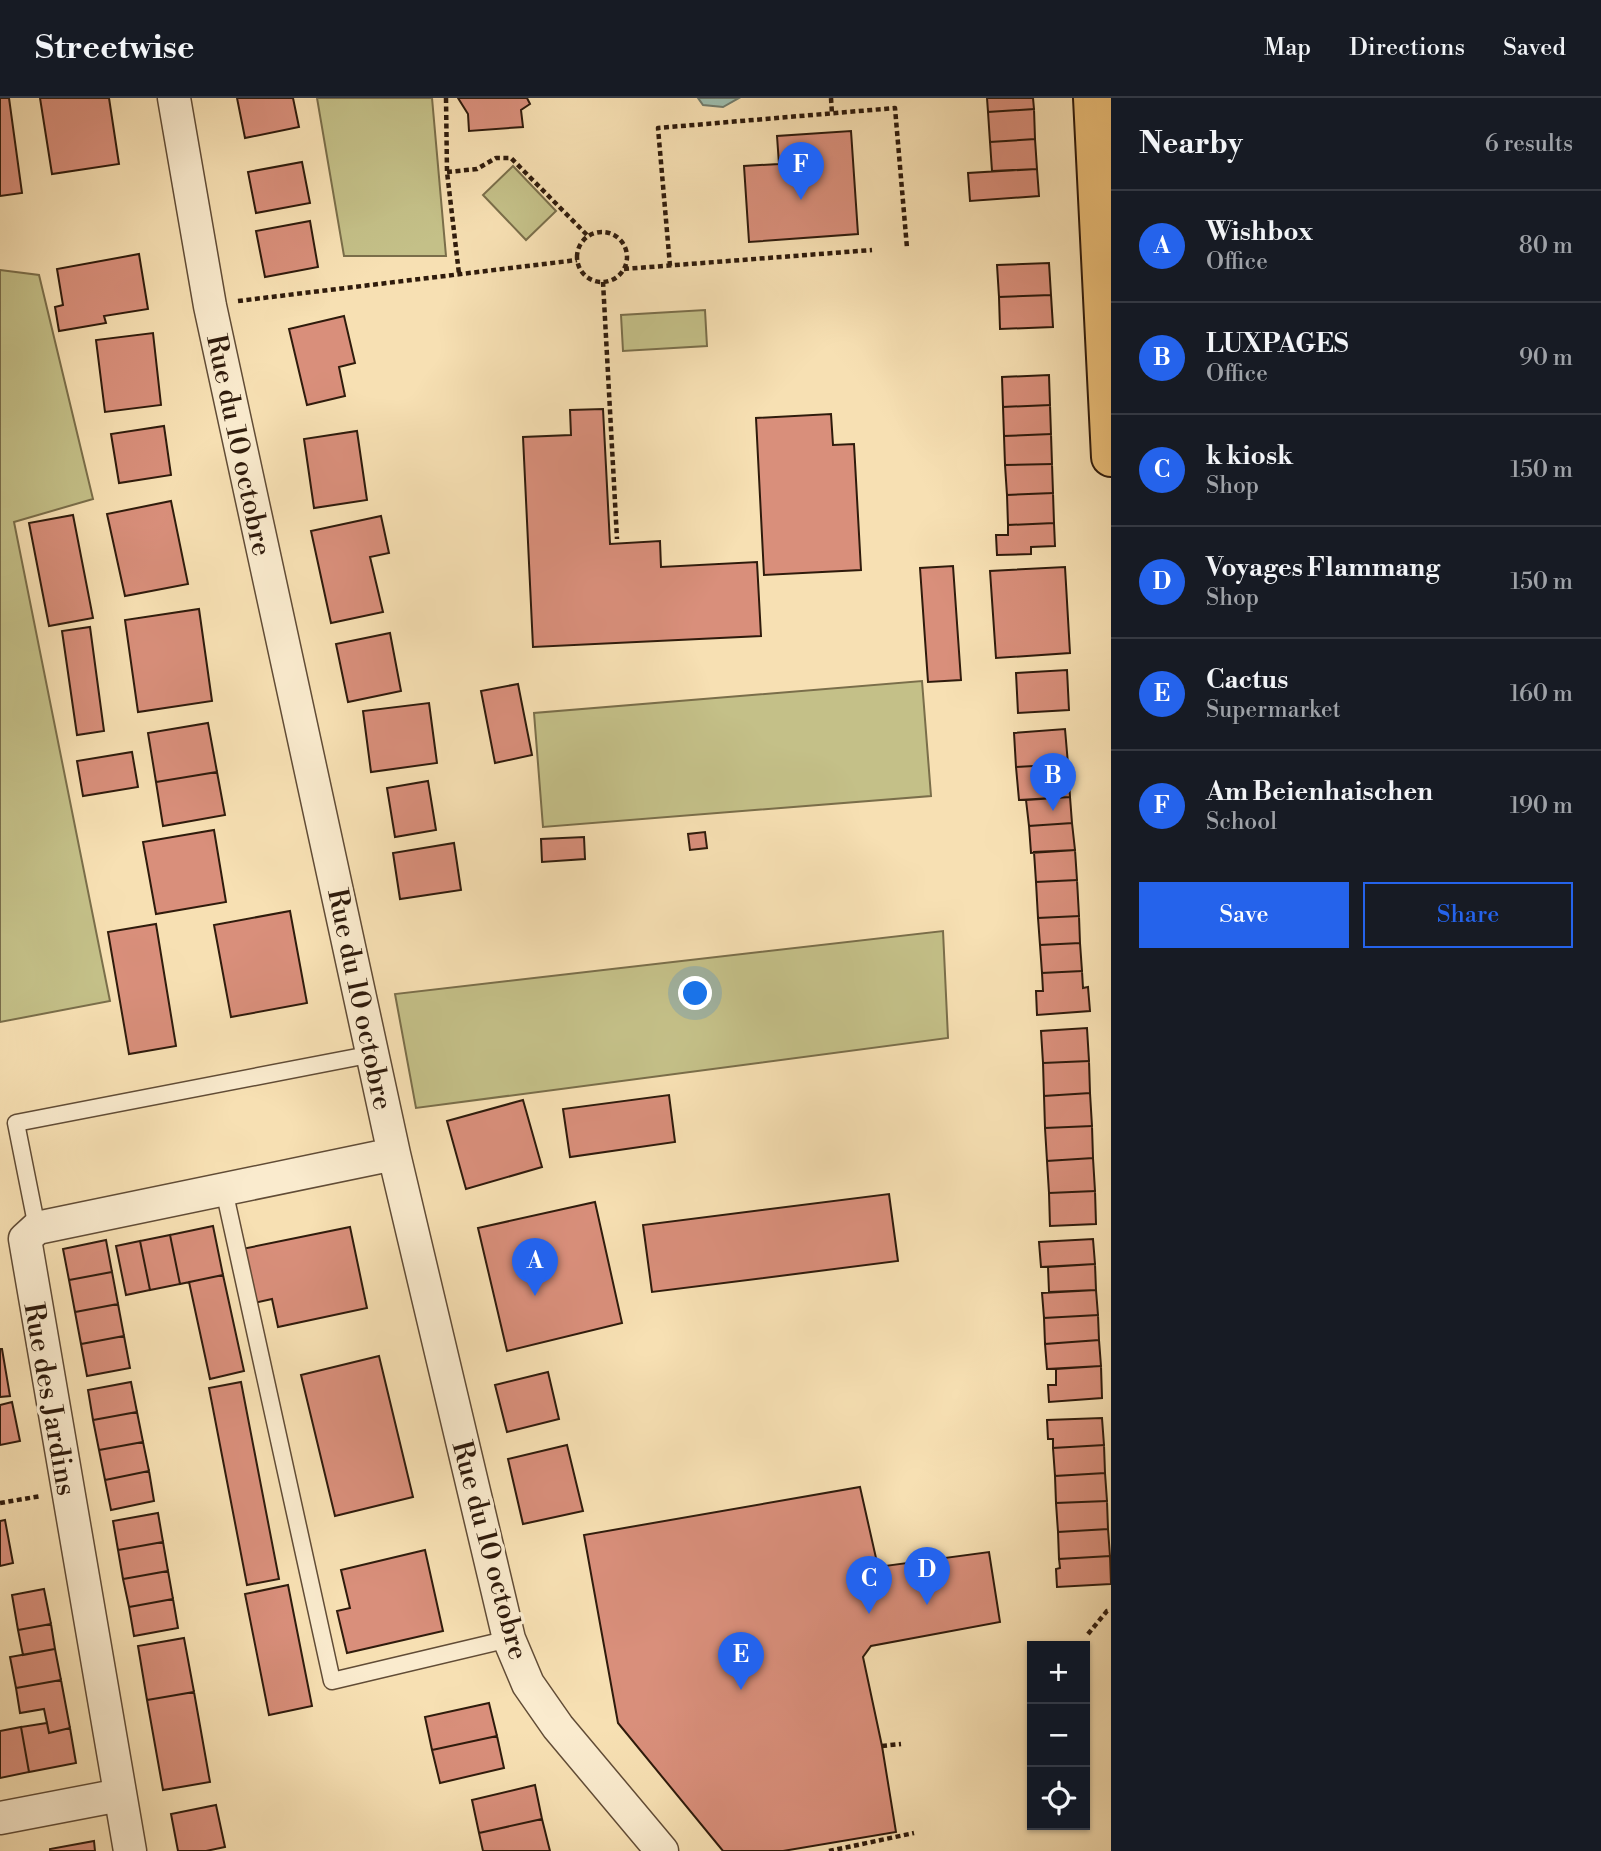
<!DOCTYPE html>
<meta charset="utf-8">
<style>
:root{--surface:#171b24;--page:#20242c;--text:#f1f3f6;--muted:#9ea1a6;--line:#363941;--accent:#2563eb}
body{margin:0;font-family:"Libre Bodoni",serif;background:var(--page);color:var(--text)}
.controls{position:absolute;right:21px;bottom:21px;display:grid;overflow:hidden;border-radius:0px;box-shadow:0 2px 5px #0004}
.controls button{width:63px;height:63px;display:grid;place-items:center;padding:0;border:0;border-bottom:2px solid var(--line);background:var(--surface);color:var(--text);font:35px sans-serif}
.you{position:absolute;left:696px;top:896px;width:24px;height:24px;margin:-18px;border:5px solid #fff;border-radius:50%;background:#1a73e8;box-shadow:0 0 0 10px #1a73e833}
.badge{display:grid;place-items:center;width:46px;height:46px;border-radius:50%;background:var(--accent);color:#fff;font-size:23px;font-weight:700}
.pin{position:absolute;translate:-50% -58px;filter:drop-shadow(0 2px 4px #0008)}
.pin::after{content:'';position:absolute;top:37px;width:24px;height:21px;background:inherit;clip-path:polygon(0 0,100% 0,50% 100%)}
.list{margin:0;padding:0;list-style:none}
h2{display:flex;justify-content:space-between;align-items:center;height:91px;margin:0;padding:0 28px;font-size:30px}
h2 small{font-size:23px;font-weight:400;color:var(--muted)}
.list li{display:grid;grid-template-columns:46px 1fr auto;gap:21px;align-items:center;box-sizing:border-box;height:112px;padding:0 28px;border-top:2px solid var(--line)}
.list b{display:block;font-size:26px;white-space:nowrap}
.list p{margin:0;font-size:23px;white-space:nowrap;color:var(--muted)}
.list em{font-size:23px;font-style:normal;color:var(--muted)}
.actions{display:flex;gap:14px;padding:21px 28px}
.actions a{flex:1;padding:16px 0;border:2px solid var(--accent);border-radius:0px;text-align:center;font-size:24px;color:var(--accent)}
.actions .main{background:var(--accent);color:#fff}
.icon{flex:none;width:38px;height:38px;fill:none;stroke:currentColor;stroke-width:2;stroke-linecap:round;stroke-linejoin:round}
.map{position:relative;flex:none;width:1111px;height:1753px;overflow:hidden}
header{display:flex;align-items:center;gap:42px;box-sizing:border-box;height:98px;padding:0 35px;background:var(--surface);border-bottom:2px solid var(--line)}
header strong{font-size:33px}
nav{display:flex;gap:38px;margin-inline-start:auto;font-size:24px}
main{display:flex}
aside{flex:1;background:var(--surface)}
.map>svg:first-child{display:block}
.green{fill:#c4c088;stroke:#7a6e4a;stroke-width:2}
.water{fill:#9dbdae;stroke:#717c6d;stroke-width:2}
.building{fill:#d98f7b;stroke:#2f1b0c;stroke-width:2}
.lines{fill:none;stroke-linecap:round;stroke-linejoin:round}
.lane-casing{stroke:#614c36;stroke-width:19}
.street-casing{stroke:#614c36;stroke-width:35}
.primary-casing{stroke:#2f1b0c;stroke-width:42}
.path{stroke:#2f1b0c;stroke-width:4.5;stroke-dasharray:5 3.5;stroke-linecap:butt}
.lane{stroke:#faebce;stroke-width:16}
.street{stroke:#faebce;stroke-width:32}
.primary{stroke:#ecc07a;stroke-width:38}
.labels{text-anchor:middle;stroke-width:7;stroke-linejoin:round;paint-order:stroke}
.street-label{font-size:28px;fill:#2f1b0c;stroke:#faebce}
</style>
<header>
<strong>Streetwise</strong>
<nav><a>Map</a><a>Directions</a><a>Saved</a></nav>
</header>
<main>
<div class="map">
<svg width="1111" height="1753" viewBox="0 0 1111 1753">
<rect width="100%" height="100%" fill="#f7e0b3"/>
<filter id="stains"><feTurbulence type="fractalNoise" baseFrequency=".00286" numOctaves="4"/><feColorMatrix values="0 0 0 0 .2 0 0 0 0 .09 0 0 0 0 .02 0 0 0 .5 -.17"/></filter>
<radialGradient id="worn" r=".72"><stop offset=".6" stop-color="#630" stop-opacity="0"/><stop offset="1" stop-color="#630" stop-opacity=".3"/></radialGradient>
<!-- green -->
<path class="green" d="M317,0h115l14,158h-102z
M513,68l43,45 -30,29 -43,-45z
M0,172l39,5 54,224 -79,23 96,479 -110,21z
M705,212l2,36 -84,5 -2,-36z
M922,583l9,115 -388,31 -9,-114z
M943,833l5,107 -532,70 -21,-114z"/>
<!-- water -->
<path class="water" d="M698,0h41l-16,9 -20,-2z"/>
<!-- building -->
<path class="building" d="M0,0h9l13,95 -22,3z
M40,0h69l10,66 -67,10z
M237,0h56l6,29 -54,11z
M458,0h69l3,6 -9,6 2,17 -54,4 -1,-17z
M987,0h46l1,11 -46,3z
M1034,11l1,30 -45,3 -2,-30z
M851,33l7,103 -109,8 -5,-76 35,-2 -2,-28z
M1035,41l2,30 -45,2 -2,-29z
M302,64l8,41 -54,10 -8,-41z
M1037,71l2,27 -69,5 -2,-28z
M310,123l8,46 -53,10 -9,-46z
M139,156l9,55 -44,7 2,7 -47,8 -4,-24 8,-2 -6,-36z
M1049,165l2,32 -52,2 -2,-32z
M1051,197l2,32 -53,2 -1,-32z
M344,218l11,47 -16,4 6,29 -38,9 -18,-76z
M153,235l8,72 -56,7 -9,-72z
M1049,277l1,30 -47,2 -1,-30z
M1050,307l1,29 -47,2 -1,-29z
M603,311l7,135 50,-3 1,26 96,-5 4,74 -228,11 -10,-210 48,-2 -1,-25z
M831,316l2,31 21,-1 7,126 -97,5 -8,-157z
M164,328l7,49 -52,8 -8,-49z
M357,333l10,69 -53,8 -10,-69z
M1051,336l1,30 -47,1 -1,-29z
M1052,366l1,29 -46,2 -2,-30z
M1053,395l1,30 -46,2 -1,-30z
M171,403l17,83 -63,12 -18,-82z
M73,417l20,103 -44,8 -20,-103z
M381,418l8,37 -19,4 13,55 -52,11 -20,-92z
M1054,425l1,23 -24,1v7l-34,1 -1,-20h12v-10z
M953,468l8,114 -33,2 -8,-114z
M1065,469l5,86 -74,5 -6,-87z
M199,511l13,92 -74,11 -13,-92z
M90,529l14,104 -27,4 -15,-104z
M390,535l11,58 -53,11 -12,-58z
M1067,572l2,40 -51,3 -2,-40z
M518,586l14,71 -37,8 -14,-72z
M429,605l8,60 -66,9 -8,-61z
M208,625l9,49 -61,10 -8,-49z
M1065,631l3,35 -52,3 -2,-34z
M132,654l6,35 -55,9 -6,-35z
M1068,666l2,33 -51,3 -3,-33z
M217,674l8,43 -62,11 -7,-44z
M428,683l8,49 -41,7 -8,-49z
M1070,699l2,26 -43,3 -3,-26z
M1072,725l3,27 -44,3 -2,-27z
M214,732l12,72 -70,12 -13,-72z
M705,734l2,16 -17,2 -2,-16z
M584,739l1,22 -43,3 -1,-23z
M454,745l7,47 -61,9 -7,-46z
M1075,752l2,30 -41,2 -2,-30z
M1077,782l2,36 -41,2 -2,-36z
M290,813l17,92 -76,14 -17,-92z
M1079,818l1,27 -40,2 -2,-27z
M156,826l20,122 -47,8 -21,-122z
M1080,845l2,28 -40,2 -2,-28z
M1082,873l1,17 5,-1 2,24 -53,4 -1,-24h7l-1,-18z
M1087,930l2,33 -46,2 -2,-32z
M1089,963l1,32 -46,3 -1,-33z
M1090,995l2,33 -47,2 -1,-32z
M669,997l6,47 -105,15 -7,-48z
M523,1002l19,67 -76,22 -19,-68z
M1092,1028l1,32 -46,3 -2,-33z
M1093,1060l2,33 -46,2 -2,-32z
M1095,1093l1,33 -46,2 -1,-33z
M889,1096l9,67 -246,31 -9,-67z
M595,1104l27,121 -115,28 -29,-123z
M213,1128l10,49 -43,9 -10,-49z
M350,1129l17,81 -89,19 -6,-28 -18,4 -12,-54z
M170,1137l10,49 -30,6 -10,-49z
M1093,1141l2,25 -54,3 -2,-25z
M106,1142l6,32 -43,8 -6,-31z
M140,1143l10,49 -24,5 -10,-49z
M1095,1166l1,26 -47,2 -1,-25z
M112,1174l6,32 -43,8 -6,-32z
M223,1177l21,96 -34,8 -21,-97z
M1096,1192l2,25 -54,3 -2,-25z
M118,1206l6,32 -43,8 -6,-32z
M1098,1217l1,25 -54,4 -1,-26z
M124,1238l6,32 -43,8 -6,-32z
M1099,1242l2,26 -54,3 -2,-25z
M0,1251h2l8,47 -10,1z
M379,1258l34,141 -78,19 -34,-141z
M1101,1268l1,32 -53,4 -1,-17h8v-16z
M548,1274l11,47 -52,13 -12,-47z
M131,1284l6,30 -44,8 -5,-30z
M241,1284l38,197 -32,6 -38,-197z
M12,1304l8,39 -20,4v-40z
M137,1314l6,30 -44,8 -6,-30z
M1102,1320l2,27 -51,3v-9h-5l-1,-19z
M143,1344l6,29 -44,9 -6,-30z
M567,1347l16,66 -60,13 -15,-65z
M1104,1347l1,28 -50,3 -2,-28z
M149,1373l5,30 -43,9 -6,-30z
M1105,1375l2,28 -51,2 -1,-27z
M860,1389l18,80 111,-15 11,70 -129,24 -8,11 19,89 14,86 -113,19h-60l-105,-128 -34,-188z
M1107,1403l1,28 -50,3 -2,-29z
M158,1415l5,29 -45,8 -5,-29z
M5,1422l8,43 -13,3v-45z
M1108,1431l2,27 -51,3 -1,-27z
M163,1444l5,29 -45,8 -5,-29z
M425,1452l18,81 -96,22 -10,-42 13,-3 -9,-38z
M1110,1458l1,28 -54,3 -1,-18 4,-1 -1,-9z
M168,1473l5,28 -44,8 -6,-28z
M288,1487l24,121 -43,9 -24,-121z
M44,1491l7,35 -33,6 -6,-35z
M173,1501l5,29 -44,8 -5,-29z
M51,1526l4,25 -32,6 -5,-25z
M184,1540l10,54 -47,8 -9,-54z
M55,1551l6,31 -45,8 -6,-31z
M61,1582l9,48 -21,5 -5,-24 -24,4 -4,-25z
M194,1594l16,90 -47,8 -16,-90z
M489,1605l8,33 -65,14 -7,-33z
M47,1625l2,10 21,-5 6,35 -47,9 -8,-45z
M21,1629l8,45 -29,6v-47z
M497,1638l7,32 -64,15 -8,-33z
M535,1687l7,34 -63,14 -7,-33z
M216,1707l9,42 -19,4h-28l-7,-37z
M542,1721l8,32h-67l-4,-18z
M94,1743l1,10h-45v-2z"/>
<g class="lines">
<!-- lane casing -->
<g class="lane-casing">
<path id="lane" d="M224,1092l108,491 177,-42
M37,1130l-21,-105 357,-69"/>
</g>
<!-- street casing -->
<g class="street-casing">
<path id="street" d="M174,0l36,208 184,848 115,485 19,45 30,43 104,124
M0,1720l120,-23
M130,1753l-105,-612 12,-11 357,-74"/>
</g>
<!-- primary casing -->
<g class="primary-casing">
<path id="primary" d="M1093,0l18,359"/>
</g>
<!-- path -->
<path class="path" d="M446,0l1,74 12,102
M831,0l1,16
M447,74l30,-3 19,-11h15l77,78
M577 159a25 25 0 1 1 50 0a25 25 0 1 1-50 0Z
M670,168l-12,-138 237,-20 12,140
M624,171l248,-19
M603,184l14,257
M238,203l339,-41
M0,1405l41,-7
M1088,1536l19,-23 4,-1
M882,1648l19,-2
M829,1753l85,-18"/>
<!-- lane -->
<use href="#lane" class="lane"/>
<!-- street -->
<use href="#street" class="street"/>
<!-- primary -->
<use href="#primary" class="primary"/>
</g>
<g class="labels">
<!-- street labels -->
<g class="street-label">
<text transform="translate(240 347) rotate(78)" y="10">Rue du 10 octobre</text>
<text transform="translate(361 901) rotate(78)" y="10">Rue du 10 octobre</text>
<text transform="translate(51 1301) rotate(80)" y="10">Rue des Jardins</text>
<text transform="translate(491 1452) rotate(75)" y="10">Rue du 10 octobre</text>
</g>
</g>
<rect width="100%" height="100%" filter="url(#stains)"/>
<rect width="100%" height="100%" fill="url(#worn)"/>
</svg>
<div class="controls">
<button>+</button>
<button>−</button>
<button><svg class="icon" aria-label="locate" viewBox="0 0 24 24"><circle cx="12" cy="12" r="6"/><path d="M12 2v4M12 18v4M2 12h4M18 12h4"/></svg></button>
</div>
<div class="you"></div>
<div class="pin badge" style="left:535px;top:1198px">A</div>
<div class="pin badge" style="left:1053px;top:713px">B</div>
<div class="pin badge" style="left:869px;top:1516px">C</div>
<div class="pin badge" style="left:927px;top:1507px">D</div>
<div class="pin badge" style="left:741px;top:1592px">E</div>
<div class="pin badge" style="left:801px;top:102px">F</div>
</div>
<aside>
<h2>Nearby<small>6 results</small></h2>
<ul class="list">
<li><span class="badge">A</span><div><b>Wishbox</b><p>Office</p></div><em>80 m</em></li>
<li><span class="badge">B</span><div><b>LUXPAGES</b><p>Office</p></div><em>90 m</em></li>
<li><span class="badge">C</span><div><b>k kiosk</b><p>Shop</p></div><em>150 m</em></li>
<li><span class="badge">D</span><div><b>Voyages Flammang</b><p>Shop</p></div><em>150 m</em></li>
<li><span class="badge">E</span><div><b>Cactus</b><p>Supermarket</p></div><em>160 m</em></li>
<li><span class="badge">F</span><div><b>Am Beienhaischen</b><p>School</p></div><em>190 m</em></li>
</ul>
<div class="actions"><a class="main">Save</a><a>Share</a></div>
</aside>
</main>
